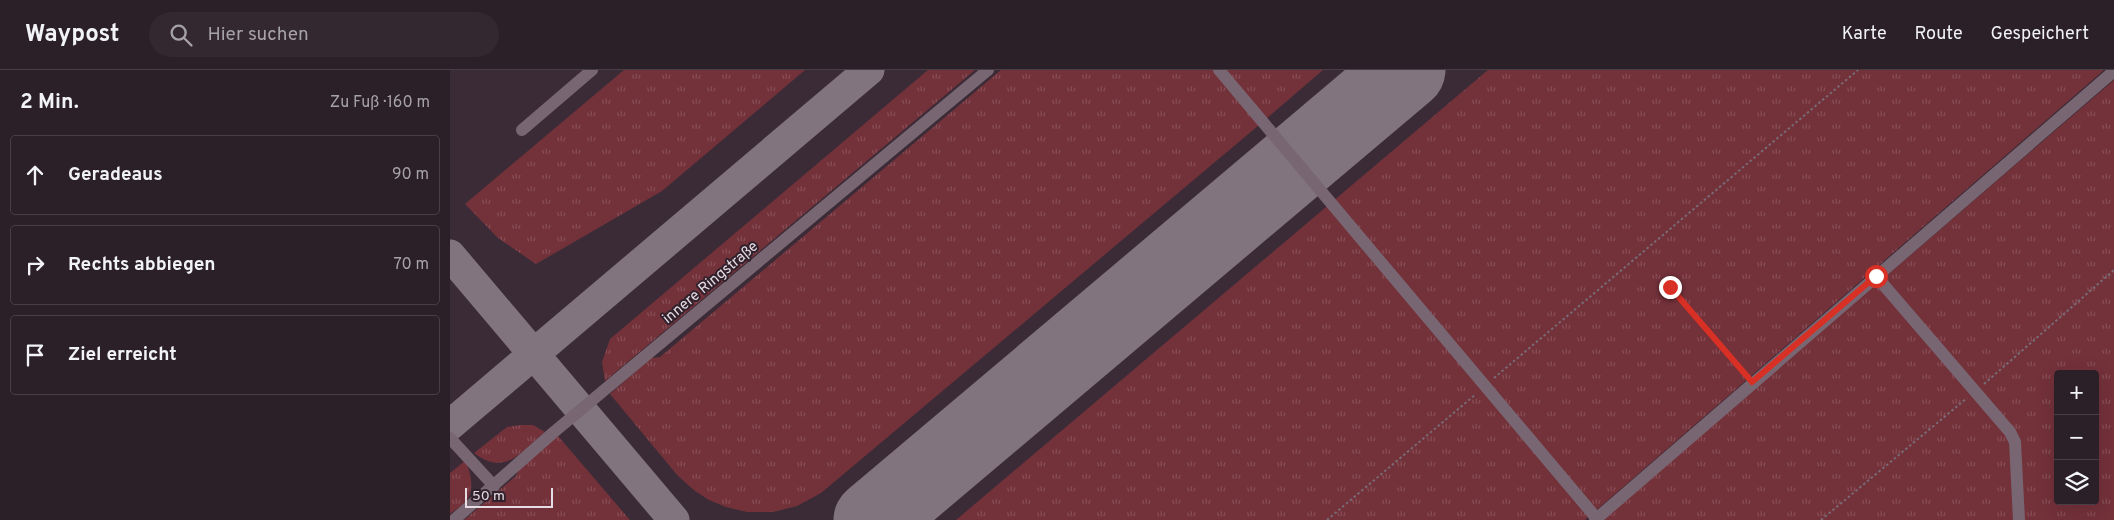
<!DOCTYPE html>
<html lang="de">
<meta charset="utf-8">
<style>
:root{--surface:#2c2028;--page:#342830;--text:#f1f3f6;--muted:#a6a3a8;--line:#483e45}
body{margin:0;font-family:Overpass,sans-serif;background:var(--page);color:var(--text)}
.controls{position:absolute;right:15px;bottom:15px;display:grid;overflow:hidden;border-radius:5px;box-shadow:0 5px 20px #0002}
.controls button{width:45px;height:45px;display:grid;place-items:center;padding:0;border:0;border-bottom:1px solid var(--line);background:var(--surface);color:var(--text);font:25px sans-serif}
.scale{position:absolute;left:15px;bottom:12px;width:88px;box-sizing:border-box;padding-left:5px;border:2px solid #e6dce3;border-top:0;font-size:14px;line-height:18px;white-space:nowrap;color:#e6dce3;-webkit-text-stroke:4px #30212c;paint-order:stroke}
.stop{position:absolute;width:15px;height:15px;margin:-11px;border:4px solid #d93025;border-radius:50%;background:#fff}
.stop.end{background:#d93025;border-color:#fff;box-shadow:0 1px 5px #0008}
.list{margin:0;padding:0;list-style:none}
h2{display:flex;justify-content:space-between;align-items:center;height:65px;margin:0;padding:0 20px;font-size:21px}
h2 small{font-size:16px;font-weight:400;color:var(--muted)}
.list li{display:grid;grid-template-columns:32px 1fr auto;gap:15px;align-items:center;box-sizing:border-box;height:80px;margin:0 10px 10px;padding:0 10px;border:1px solid var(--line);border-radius:5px}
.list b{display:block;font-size:19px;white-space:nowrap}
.list em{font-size:16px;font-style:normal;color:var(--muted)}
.icon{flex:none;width:28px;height:28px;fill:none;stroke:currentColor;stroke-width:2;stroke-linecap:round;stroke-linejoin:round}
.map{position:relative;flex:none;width:1664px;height:450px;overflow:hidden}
header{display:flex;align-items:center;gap:30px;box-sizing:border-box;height:70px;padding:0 25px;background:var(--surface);border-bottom:1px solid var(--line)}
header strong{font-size:24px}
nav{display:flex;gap:28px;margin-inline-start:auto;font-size:18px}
.search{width:350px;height:45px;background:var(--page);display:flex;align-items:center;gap:12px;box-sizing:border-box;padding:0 18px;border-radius:28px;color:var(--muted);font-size:19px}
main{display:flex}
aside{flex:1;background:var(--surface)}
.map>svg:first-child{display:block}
.grass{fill:url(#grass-tufts);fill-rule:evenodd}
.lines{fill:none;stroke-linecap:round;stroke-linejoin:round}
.taxiway{stroke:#82747e;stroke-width:31}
.runway{stroke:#82747e;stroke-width:79}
.path{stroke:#796b75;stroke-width:2;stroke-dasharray:2.5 2.5;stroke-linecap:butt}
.minor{stroke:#786773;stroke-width:12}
.route{stroke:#d93025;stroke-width:6}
.labels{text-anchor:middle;stroke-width:4;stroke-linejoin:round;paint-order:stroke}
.street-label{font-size:15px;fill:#e6dce3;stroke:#30212c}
</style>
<header>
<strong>Waypost</strong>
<div class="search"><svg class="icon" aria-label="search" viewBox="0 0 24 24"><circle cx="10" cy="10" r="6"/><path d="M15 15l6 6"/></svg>Hier suchen</div>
<nav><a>Karte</a><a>Route</a><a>Gespeichert</a></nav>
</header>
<main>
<aside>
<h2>2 Min.<small>Zu Fuß · 160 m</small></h2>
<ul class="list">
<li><svg class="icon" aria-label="ahead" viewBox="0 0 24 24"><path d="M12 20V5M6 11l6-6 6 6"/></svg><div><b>Geradeaus</b></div><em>90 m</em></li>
<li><svg class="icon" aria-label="right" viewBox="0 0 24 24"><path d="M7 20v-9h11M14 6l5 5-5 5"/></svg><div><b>Rechts abbiegen</b></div><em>70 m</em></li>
<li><svg class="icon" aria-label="arrive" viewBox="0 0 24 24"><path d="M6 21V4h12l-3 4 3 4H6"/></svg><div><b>Ziel erreicht</b></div></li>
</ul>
</aside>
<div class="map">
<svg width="1664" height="450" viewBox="0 0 1664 450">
<defs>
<pattern id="grass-tufts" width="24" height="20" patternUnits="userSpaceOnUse" patternTransform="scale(1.25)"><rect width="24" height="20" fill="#73313a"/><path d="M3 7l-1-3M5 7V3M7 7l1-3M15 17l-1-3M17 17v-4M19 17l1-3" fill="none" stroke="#874e56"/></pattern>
</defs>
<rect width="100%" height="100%" fill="#3b2b36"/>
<!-- grass -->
<path class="grass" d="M174,0h181l-143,121 -126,73 -38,-26 -33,-34z
M478,0h47l-370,311 -3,-19 8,-23z
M551,0h212l46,55 -438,368 -24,13 -24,6h-26l-21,-5 -17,-7 -14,-9 -17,-15 -68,-82 41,-36 9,-1z
M774,0h99l-57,49z
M1038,0h616l-519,450h-629z
M1664,10v440h-92l-4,-77 -133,-166zM1608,304h37v127h-37z
M1425,215l7,1 126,147 8,87h-415z
M71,355h12l12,7c-24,20 -40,45 -71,21l33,-26z
M108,366l72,84h-166l52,-44 3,-7z
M15,391c6,10 10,30 1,40 -4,5 -11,9 -16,13v-41z"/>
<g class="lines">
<!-- taxiway -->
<path class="taxiway" d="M0,185l224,265
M0,355l419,-355
M405,450l50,-27"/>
<!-- runway -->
<path class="runway" d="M423,450l533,-450"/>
<!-- path -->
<path class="path" d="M1220,217l76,88
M1044,308l364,-308
M1534,314l130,-114
M877,450l149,-126
M1371,450l146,-122"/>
<!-- minor -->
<path class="minor" d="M769,0l379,450
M72,60l70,-60
M1426,206l134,156 5,10 4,78
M0,368l44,48
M4,450l100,-88 434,-362
M1145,450l519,-449"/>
</g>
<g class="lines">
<!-- route -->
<path class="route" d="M1220,217l82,95 124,-106"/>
</g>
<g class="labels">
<!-- street labels -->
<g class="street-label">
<text transform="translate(260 212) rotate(-40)" y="5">innere Ringstraße</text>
</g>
</g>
</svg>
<div class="controls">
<button>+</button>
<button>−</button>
<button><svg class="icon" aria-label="layers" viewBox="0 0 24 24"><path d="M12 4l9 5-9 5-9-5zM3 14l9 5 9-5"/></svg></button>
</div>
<div class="scale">50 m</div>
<div class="stop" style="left:1426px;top:206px"></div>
<div class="stop end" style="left:1220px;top:217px"></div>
</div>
</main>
